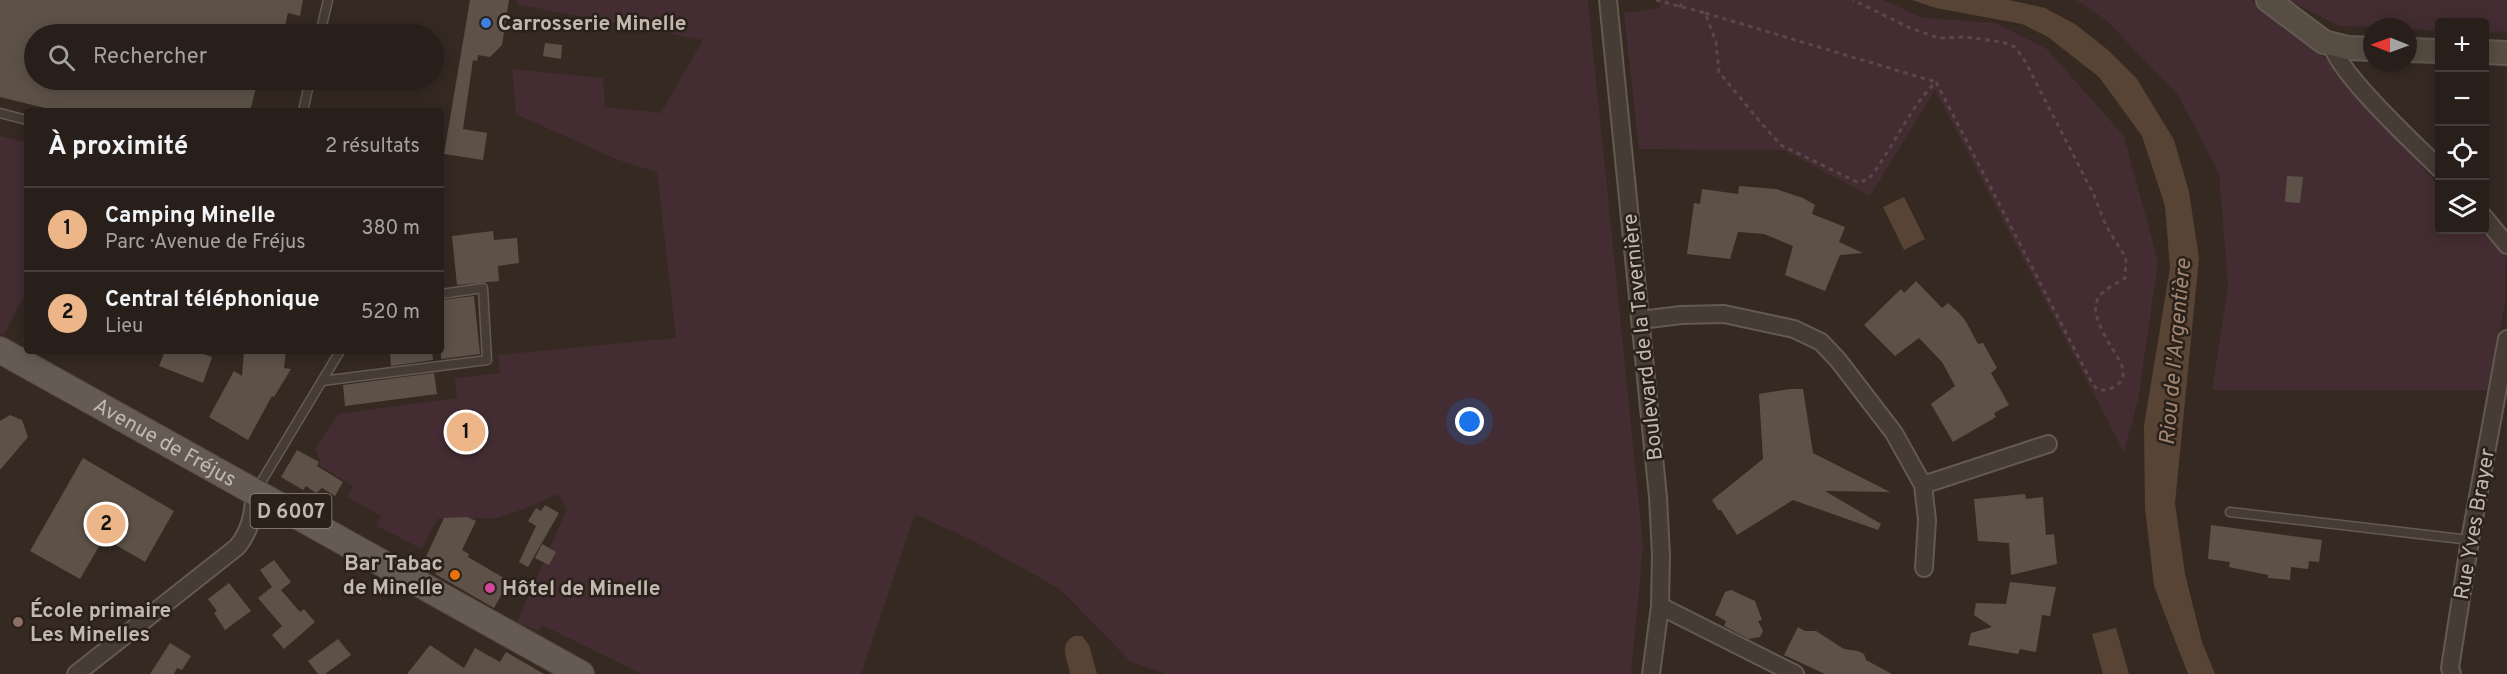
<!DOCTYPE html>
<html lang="fr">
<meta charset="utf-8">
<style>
:root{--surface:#281f1a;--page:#342c27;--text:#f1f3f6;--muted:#a5a2a2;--line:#443d39;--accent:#edb689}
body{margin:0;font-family:Overpass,sans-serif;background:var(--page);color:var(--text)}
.controls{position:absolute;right:18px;top:18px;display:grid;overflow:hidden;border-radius:6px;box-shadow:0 3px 15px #0003}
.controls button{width:54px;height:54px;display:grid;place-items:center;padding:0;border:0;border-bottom:2px solid var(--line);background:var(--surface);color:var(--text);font:30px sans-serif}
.compass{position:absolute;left:2363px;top:18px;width:54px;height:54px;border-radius:50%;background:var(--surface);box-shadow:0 3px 15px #0003;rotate:271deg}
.you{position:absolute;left:1470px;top:422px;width:21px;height:21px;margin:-15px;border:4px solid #fff;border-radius:50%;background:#1a73e8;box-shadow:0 0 0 9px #1a73e833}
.badge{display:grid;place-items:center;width:39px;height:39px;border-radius:50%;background:var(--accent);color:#111;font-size:20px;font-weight:700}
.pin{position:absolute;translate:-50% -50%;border:3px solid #fff;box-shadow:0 2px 6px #0006}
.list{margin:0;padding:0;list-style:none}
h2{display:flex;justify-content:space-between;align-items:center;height:78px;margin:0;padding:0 24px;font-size:26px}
h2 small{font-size:20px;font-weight:400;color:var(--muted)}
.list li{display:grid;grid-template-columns:39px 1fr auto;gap:18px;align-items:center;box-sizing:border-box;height:84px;padding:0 24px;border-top:2px solid var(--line)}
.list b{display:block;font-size:22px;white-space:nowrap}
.list p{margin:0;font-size:20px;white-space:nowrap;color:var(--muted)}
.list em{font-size:20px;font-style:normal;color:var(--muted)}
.icon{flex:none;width:33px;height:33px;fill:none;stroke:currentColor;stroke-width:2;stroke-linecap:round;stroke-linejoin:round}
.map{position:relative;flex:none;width:2507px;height:674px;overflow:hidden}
.search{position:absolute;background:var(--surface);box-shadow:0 3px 15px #0003;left:24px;top:24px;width:420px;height:66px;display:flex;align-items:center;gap:15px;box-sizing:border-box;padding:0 21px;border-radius:33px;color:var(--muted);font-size:22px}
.panel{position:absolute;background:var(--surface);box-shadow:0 3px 15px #0003;left:24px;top:108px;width:420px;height:246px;border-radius:6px}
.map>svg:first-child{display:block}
.green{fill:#432d33}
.water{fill:#584435}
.building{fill:#5e5248}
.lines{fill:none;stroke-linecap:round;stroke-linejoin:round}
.service-casing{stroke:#635a52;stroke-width:11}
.minor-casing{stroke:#635a52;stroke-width:20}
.secondary-casing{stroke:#635a52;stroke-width:26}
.primary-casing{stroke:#4f453e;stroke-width:28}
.path{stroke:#5a4848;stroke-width:3;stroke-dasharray:4.5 4.5;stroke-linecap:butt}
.service{stroke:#463c35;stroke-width:8}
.minor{stroke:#463c35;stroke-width:16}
.secondary{stroke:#584d43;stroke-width:22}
.primary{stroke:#665b53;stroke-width:26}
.shop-dot{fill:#3f7fe0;stroke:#2a211a;stroke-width:2}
.food-dot{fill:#e8710a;stroke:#2a211a;stroke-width:2}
.hotel-dot{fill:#d1479c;stroke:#2a211a;stroke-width:2}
.education-dot{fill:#8d6e63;stroke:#2a211a;stroke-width:2}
.labels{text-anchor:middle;stroke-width:5;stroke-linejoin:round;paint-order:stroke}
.shield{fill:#2a211a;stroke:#948b82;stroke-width:1.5}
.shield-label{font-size:20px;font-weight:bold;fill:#c2b8af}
.poi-label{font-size:21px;font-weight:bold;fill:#c2b8af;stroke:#2a211a;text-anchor:start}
.street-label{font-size:21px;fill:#c2b8af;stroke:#2a211a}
.water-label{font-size:22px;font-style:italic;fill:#a38672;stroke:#2a211a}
</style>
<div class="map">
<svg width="2507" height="674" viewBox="0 0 2507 674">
<rect width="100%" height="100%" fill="#352922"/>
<!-- green -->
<path class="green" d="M517,0h1071l55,546 -12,128h-465l-36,-13 -70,-72 -86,-48 -59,-27 -54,160h-219l-100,-49 -3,6 -22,-9 50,-113 -9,-15 -34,15 -27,9 -60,1 -15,30 -45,-23 4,-10 -34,-19 6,-11 -34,-21 2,-3 -6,-13 23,-35 119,-16 -2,-20 45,-5 -2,-18 178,-17 -19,-166 -39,-12 -102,-46 -4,-45 91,9 2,29 56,6 42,-73 -187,-36z
M1660,0h223l40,18 72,5 52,26 77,87 34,126 -20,138 -14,52 -189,-362 -65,106 -86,-46 -145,-1 -15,-136 36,-5z
M2076,0h175l80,63 108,123 1,44h40l26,25 -1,49 -18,86h-275l16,-104 -9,-113 -41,-78 -72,-75z
M2288,0h219v31l-22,2 -1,-11h-44l-1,9 -31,-2v-2l-69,-1z
M0,136l27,7v146l-23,46 -4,-2z"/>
<!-- water -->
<path class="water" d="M1912,0h97l36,8 30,16 33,26 29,29 37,61 15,52 10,66 -24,245 10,71 17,68 13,32h-27l-34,-88 -9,-78 -1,-82 26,-158 -5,-62 -23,-70 -43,-59 -51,-40 -26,-13 -86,-16z
M1904,197l21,42 -21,11 -21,-43z
M2116,628l13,46h-26l-11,-40z
M1074,636h8l7,9 8,29h-27c-2,-14 -12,-29 4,-38z"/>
<!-- building -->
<path class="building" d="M0,0h303l-3,16 -12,-3 -5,21h-249v46h224l-8,31h-193l-57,-14z
M470,0h39l-7,45 -12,12 -12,-2 -1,6 -4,-1 -10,69 24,4 -4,27 -39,-6z
M545,43l17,2 -1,14 -18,-3z
M2287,176l16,1 -3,26 -15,-1z
M1739,186l37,3 27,9 12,7 -3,9 33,13 -6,15 24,11 -23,2 -15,36 -40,-16 8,-29 -29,-12 -26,-2 -8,27 -43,-5 7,-51 6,1 2,-15 36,5z
M493,231l1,9 23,-2 2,25 -21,3 1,15 -42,4 -5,-49z
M1916,281l26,27 6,-5 11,10 6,7 13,24 5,-1 14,25 -6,5 18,32 -15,8 2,4 -43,25 -22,-38 24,-18 -13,-24 -23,-24 -24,18 -31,-31 37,-36 3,4z
M474,296l6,58 -39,5v-59z
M165,351h30l17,6 -9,26 -44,-17z
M244,351h42l-2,17 7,1 -17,28 -2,-1 -24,44 -39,-23 25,-46 8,5z
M390,351h42l1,9 -42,6z
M434,373l3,21 -92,12 -2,-21z
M1790,389h13l10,64 77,39 -65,-1 56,33 -3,6 -85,-30 -56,35 -16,-25h-3l-6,-10 51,-41 -4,-65z
M10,415l12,5 6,17 -28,33v-49z
M297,450l22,12 -2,4 26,16 -8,14 -13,-8 -6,5 -10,-7 -3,4 -22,-13z
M83,458l91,53 -29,51 -41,-24 -24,41 -50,-28z
M2025,494l1,5 17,-2 3,38 8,-1 3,30 -46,11 -2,-32 -31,-2 -4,-42z
M545,505l14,8 -31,54 -9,-5 17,-36 -8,-5 8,-13 5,3z
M467,517l9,4 -14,29 7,4 -1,3 41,24 -15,27 -59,-34 3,-6 -14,-7 20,-43z
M2211,525l111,15 -3,22 -10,-1 -1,8 -17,-2 -1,13 -22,-2v-3l-39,-8 1,-5 -22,-3z
M542,544l14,8 -7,13 -14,-7z
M274,560l17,22 -10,8 19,22 4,-3 11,13 -31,27 -12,-14 10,-9 -24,-28 14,-11 -12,-17z
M2010,582l46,5 -6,29 -8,-1 -6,37 -16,-3 -2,5 -50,-9 3,-12 21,-6 -18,-12 2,-12 30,1z
M229,583l22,28 -26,19 -11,-17 3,-2 -9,-12z
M1731,590l24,11 7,19 -4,1 5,10 -3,6 -11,2 -25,-13 2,-5 -11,-6 10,-23z
M1798,627l7,4h11l28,18 14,2 6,3 2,6 26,14h-67l-41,-19z
M338,639l13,16 -26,19h-7l-10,-13z
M170,643l21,13 -9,14 -5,-2 -3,6h-24z
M430,645l34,23 11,-20 25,14 6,-10 38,22h-137z"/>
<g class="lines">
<!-- service casing -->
<g class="service-casing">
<path id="service" d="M320,34l8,-34
M303,111l7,-31
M0,113l27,7
M322,381l165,-21 -4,-72 -42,6
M257,489l83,-138
M2230,512l240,28"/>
</g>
<!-- minor casing -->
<g class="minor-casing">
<path id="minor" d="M1608,0l50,497 3,58 -1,51 -9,68
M2332,45c6,28 84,100 108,124
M2484,217l23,28
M1641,320l40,-5 43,-1 70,15 27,13 17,18 56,73 29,52 4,35 -3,48
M1923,485l125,-41
M1660,606l135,68
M76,674l161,-127c14,-17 16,-33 18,-55
M2452,674l-2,-6 20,-128 37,-201"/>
</g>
<!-- secondary casing -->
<g class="secondary-casing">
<path id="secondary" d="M2268,0l56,42 24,6 24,1
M2408,50l32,1
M2484,52l23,1"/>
</g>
<!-- primary casing -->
<g class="primary-casing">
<g id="primary">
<path id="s1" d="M0,350l581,324"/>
</g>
</g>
<!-- path -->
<path class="path" d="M1656,0l49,13 11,29 3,30 42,51 20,22 76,37 11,-2c25,-31 40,-71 68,-98l156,301 6,7c14,1 30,-7 24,-24 -7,-17 -36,-50 -23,-69 4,-7 18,-14 26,-19l1,-20 -20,-32 -12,-31 -69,-134 -10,-14 -13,-5 -36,-5 -27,1 -29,-10 -57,-28
M1679,7l7,-7
M1705,13l231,69"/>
<!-- service -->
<use href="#service" class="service"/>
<!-- minor -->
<use href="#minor" class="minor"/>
<!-- secondary -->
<use href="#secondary" class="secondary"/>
<!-- primary -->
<use href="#primary" class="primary"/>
</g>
<!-- markers -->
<circle class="shop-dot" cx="486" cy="23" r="6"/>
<circle class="food-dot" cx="455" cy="575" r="6"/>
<circle class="hotel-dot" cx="490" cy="588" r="6"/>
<circle class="education-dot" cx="18" cy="622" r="6"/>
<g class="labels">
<!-- shield labels -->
<rect class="shield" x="250.5" y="494" width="81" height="34" rx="4.5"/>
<g class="shield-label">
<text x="291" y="518">D 6007</text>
</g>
<!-- poi labels -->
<g class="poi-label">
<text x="498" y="30">Carrosserie Minelle</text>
<text x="443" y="570" text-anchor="end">Bar Tabac<tspan x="443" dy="24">de Minelle</tspan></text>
<text x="502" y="595">Hôtel de Minelle</text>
<text x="30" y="617">École primaire<tspan x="30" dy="24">Les Minelles</tspan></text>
</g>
<!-- street labels -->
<g class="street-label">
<text transform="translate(1642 337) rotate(-96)" y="7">Boulevard de la Tavernière</text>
<text dy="7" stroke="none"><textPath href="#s1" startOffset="189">Avenue de Fréjus</textPath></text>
<text transform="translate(2474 524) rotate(-80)" y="7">Rue Yves Brayer</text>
</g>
<!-- water labels -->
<g class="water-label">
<text transform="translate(2174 352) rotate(-85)" y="8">Riou de l'Argentière</text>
</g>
</g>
</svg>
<div class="controls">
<button>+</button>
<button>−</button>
<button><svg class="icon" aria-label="locate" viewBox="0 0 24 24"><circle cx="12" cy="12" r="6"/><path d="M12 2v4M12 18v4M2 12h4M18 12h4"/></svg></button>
<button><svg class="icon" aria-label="layers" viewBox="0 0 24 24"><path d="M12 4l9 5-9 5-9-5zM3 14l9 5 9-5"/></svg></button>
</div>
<svg class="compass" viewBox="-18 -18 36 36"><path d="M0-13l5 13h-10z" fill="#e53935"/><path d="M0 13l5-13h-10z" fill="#a5a2a2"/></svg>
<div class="you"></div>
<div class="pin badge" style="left:466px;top:432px">1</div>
<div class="pin badge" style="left:106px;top:524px">2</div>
<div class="search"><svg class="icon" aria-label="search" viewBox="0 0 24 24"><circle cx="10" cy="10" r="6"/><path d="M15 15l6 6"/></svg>Rechercher</div>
<section class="panel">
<h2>À proximité<small>2 résultats</small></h2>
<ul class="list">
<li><span class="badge">1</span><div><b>Camping Minelle</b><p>Parc · Avenue de Fréjus</p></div><em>380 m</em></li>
<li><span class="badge">2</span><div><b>Central téléphonique</b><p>Lieu</p></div><em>520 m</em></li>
</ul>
</section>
</div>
